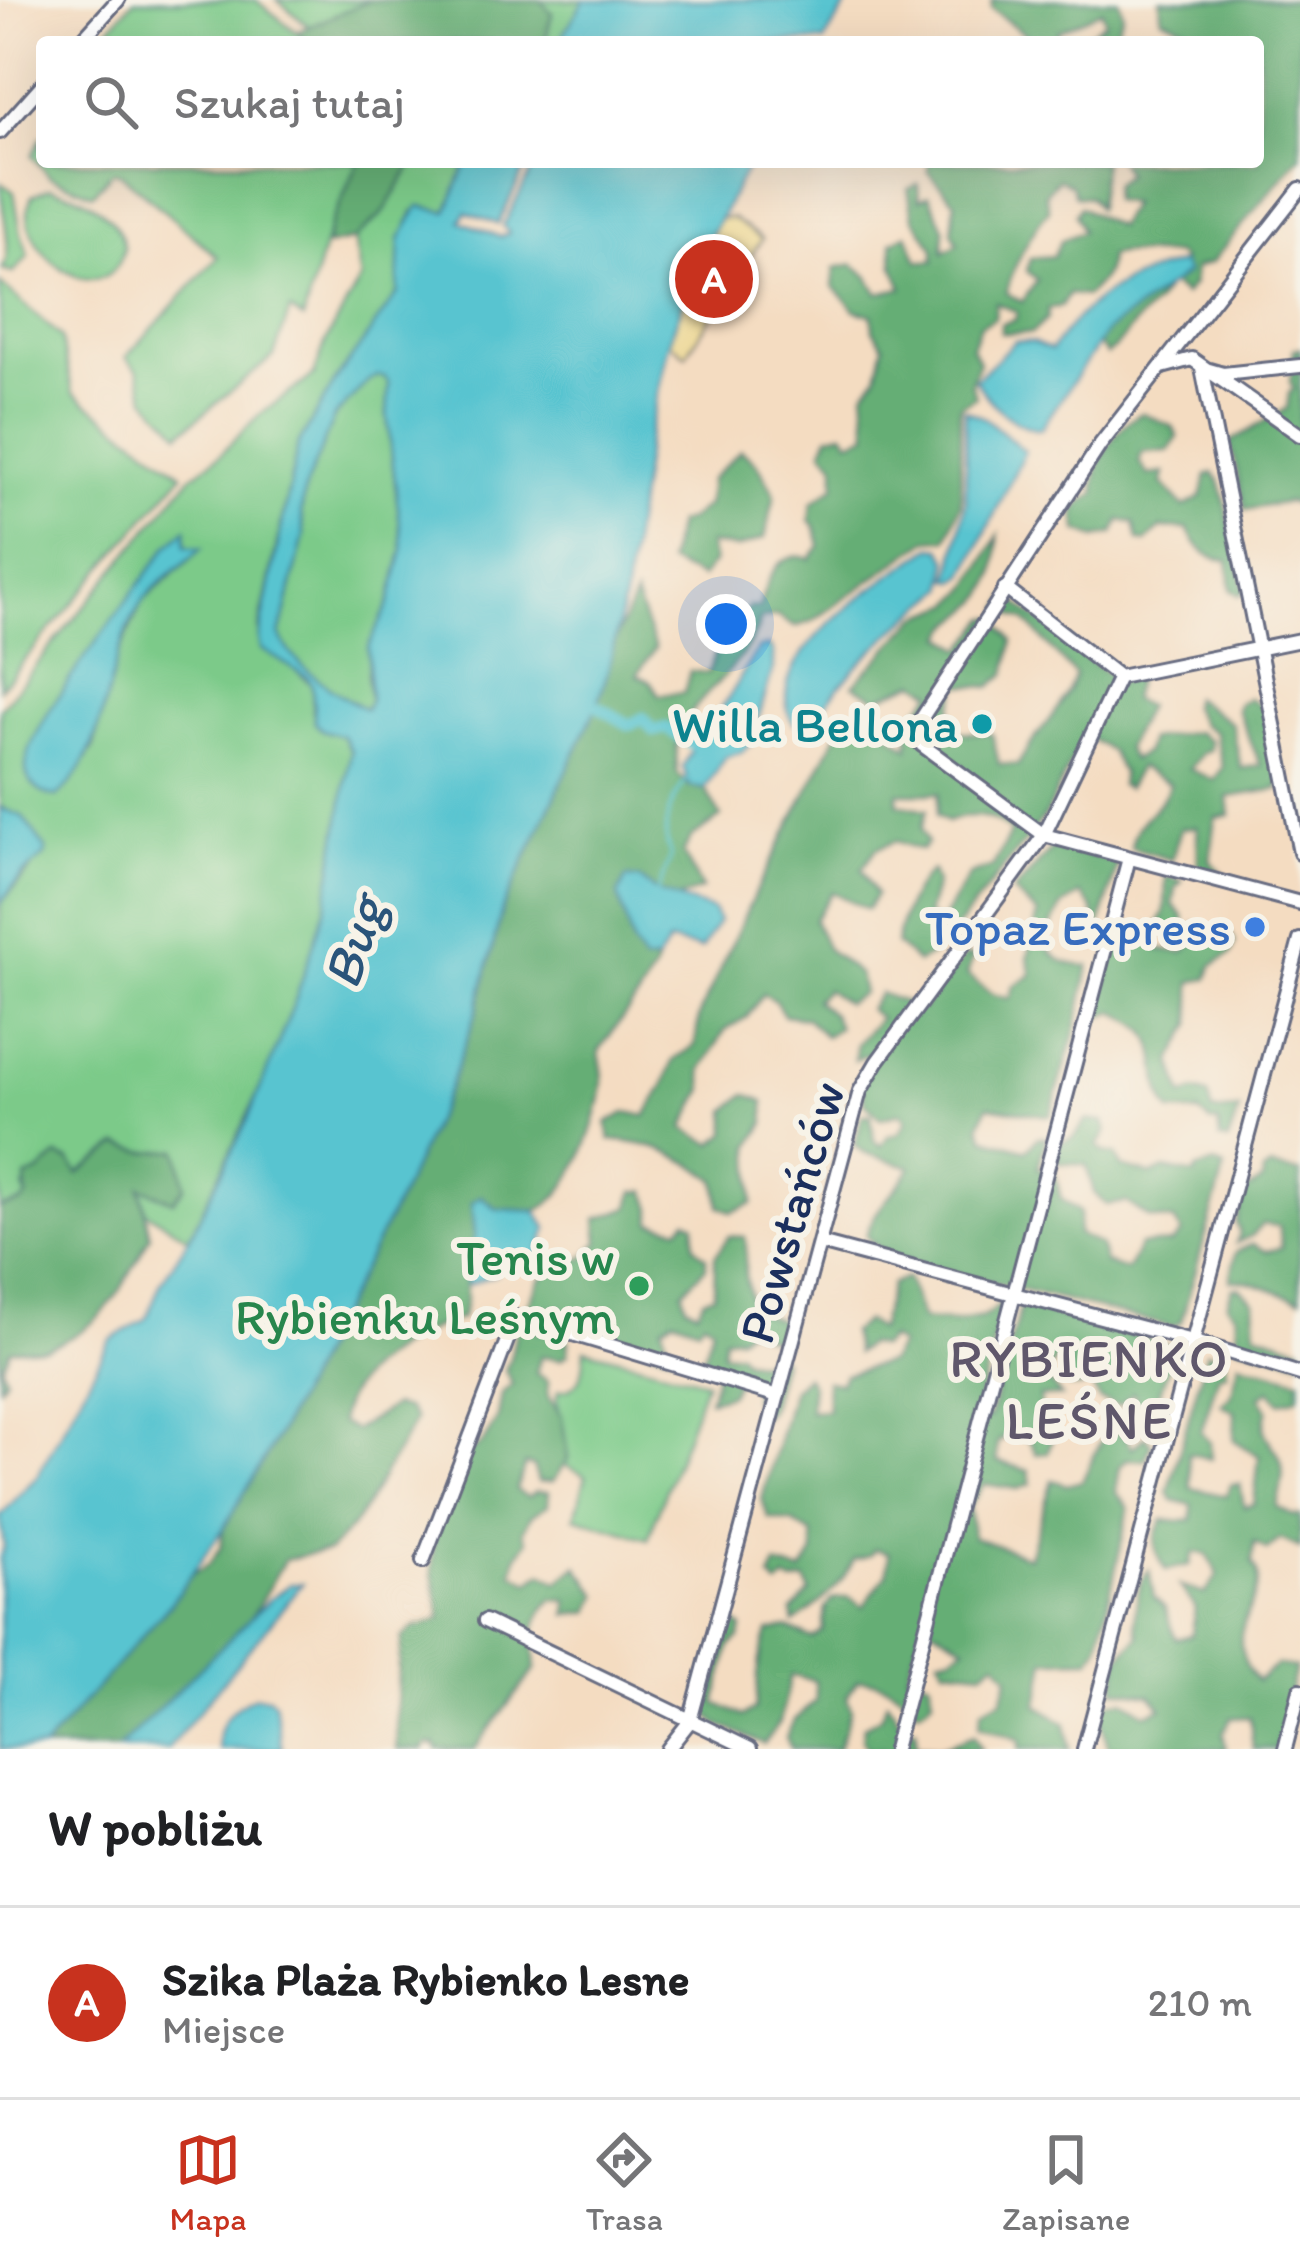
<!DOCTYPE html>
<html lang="pl">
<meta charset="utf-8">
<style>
:root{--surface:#fff;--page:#f6f6f6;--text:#202124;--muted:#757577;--line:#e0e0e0;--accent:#c8321e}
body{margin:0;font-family:Itim,sans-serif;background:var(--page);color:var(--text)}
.you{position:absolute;left:726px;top:624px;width:42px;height:42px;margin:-30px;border:9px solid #fff;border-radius:50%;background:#1a73e8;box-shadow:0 0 0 18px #1a73e833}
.badge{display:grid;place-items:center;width:78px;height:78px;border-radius:50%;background:var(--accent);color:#fff;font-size:39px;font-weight:700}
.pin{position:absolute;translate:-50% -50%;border:6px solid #fff;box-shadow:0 3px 12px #0006}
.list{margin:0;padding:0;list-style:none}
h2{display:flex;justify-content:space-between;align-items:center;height:156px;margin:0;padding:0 48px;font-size:51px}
h2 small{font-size:39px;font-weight:400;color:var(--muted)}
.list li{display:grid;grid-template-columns:78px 1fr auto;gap:36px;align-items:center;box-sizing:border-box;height:192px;padding:0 48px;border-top:3px solid var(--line)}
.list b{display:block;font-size:45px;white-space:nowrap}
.list p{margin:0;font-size:39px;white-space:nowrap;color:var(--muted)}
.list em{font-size:39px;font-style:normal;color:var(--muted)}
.icon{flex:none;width:66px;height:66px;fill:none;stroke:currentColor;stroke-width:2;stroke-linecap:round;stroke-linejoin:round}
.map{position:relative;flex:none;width:1300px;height:1749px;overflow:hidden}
.search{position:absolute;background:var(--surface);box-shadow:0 12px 48px #0002;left:36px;right:36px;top:36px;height:132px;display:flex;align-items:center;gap:30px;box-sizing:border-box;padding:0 42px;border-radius:12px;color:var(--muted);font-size:45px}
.sheet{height:348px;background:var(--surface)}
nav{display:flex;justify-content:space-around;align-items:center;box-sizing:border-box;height:168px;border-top:3px solid var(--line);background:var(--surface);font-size:33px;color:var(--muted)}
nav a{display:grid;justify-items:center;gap:6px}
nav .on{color:var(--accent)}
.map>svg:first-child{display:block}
.green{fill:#7cca89;stroke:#4c7c74;stroke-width:3;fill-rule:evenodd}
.forest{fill:#65ae75;stroke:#406e6a;stroke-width:3}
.sand{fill:#eeda9e;stroke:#84847e;stroke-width:3}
.water{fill:#58c4d0;stroke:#3a7a97;stroke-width:3;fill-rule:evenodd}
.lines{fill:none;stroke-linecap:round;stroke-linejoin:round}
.stream{stroke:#58c4d0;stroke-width:3}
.canal{stroke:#58c4d0;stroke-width:12}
.minor-casing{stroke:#676c81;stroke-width:18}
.minor{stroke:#fff;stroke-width:12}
.culture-dot{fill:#0f9aa8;stroke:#f7f3e8;stroke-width:4.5}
.shop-dot{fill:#3f7fe0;stroke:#f7f3e8;stroke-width:4.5}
.leisure-dot{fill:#2e9e5b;stroke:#f7f3e8;stroke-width:4.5}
.labels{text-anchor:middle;stroke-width:12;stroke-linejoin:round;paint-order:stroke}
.culture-label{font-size:51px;fill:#0d838f;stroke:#f7f3e8;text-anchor:end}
.shop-label{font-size:51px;fill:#366cbe;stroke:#f7f3e8;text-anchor:end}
.street-label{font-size:51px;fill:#1b2f5e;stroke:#f7f3e8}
.leisure-label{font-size:51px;fill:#27864d;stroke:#f7f3e8;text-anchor:end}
.water-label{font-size:54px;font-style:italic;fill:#2a547a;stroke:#f7f3e8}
.neighbourhood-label{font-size:54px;letter-spacing:3px;fill:#5f576b;stroke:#f7f3e8}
</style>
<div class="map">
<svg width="1300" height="1749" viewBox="0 0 1300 1749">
<rect width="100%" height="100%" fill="#f7f3e8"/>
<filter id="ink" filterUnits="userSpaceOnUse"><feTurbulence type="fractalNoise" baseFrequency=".00833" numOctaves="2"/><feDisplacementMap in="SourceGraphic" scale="24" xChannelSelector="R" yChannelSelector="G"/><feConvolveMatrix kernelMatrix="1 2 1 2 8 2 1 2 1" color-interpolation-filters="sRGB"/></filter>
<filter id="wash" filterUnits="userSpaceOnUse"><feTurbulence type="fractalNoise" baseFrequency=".004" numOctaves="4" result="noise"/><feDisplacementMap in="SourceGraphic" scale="48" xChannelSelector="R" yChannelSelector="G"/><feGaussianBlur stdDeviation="2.7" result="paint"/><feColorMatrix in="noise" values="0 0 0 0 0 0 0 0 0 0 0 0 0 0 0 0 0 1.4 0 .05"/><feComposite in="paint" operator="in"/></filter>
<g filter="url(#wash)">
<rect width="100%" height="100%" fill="#f4dcc1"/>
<!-- green -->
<path class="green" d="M134,0h122l53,42h-199l-8,-6z
M277,0h93l-60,27z
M540,0h44l-25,42h-14l7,-29z
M42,136v26h317l-29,64 -27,93 -13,-9 -16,46 -94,77 -34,-35 -8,-28 -12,-13 92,-100 -98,-84 -7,-2 -20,23 -43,-17 -18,-21z
M414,162h53l-20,50 -27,-6 -7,6 -15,81 -64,90 -36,62 -39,184 3,20 31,18 19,18 1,27 9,18 21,6 8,16c-10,51 -13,103 -25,154 -27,116 -87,225 -137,332l-43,-26 -6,-26 33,15 12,-15 -7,-36 -31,2 -28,-7 -41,29 -21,-18 -33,31 3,11 -6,5 -21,5v-304l32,-36 -28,-60h-4v-99l191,-232 28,-21 39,-40 56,-41 11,-32 36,-64 -7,-39 30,-28zM186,532v15l10,7 -54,48 -32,72 -16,73 -30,43 -36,-36 21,-42 118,-165z
M1,183l13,9 7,41 8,23 -16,17 -11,-3c13,-23 -2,-58 -1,-87z
M50,188c30,5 71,27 74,60 -17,73 -117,0 -92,-52z
M0,283l61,54 12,56 110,81 -183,215z
M378,376l7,1 4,6 -2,32 16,134 -14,55 -16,34 -6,35 3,28 -5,8c-30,-16 -71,-41 -85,-74l24,-100 -3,-22 4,-25 29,-71 35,-37z
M585,1349l121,32 -58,158 -73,-22 11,-41 -22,-11 4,-6 -12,-58 2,-10c26,-2 25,-21 27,-42z"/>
<!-- forest -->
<path class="forest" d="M370,0h170l12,13 -7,29h-236l-12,-10z
M1008,0h111l4,14 -12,28h-33l27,-20 -3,-12 -44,21 -1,11h-31v-7l-35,-26 1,-8z
M1160,0h140v156l-89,107 -16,5 -2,16 -9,11 -16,-12c-8,21 -20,25 -33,41 -10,11 -16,21 -28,31l-16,-19 91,-76 -6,-6c-25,2 -43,-4 -67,2 -2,20 -9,27 -23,40l-17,-2 -8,12 -13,3 -1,10 -15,14h-31v-9l14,-4 2,-8 -21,-9 -1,15 -15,7 -8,22 7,15 -8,21 5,14 -16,9 1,98 -14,35 -19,1 -115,81 -18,6 -18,-11 -16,3c-15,51 -65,72 -82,116 -4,11 -2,25 -2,38l13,14 15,2 16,28 -30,21 -8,15 19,36 -24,10 -21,-7 -18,-13c-9,35 -17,50 5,83l13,-1c-13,36 -37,57 -58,90 1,9 4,19 4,28 0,33 -32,124 -68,132 -12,3 -26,0 -38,-2 -15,19 -29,37 -31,62 -3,22 5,24 -6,48 -40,10 -121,57 -119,104l13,7 39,-24 15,3 7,11 -58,101 -28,30 -44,8 -35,61 -132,129h-75l127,-145 22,-31 17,-9 12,-17 2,-18 50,-85 128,-250 48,-106 28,-77 25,-102 95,-203 17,-64 21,-46 20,52 -18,27 13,6 9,14 25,-2 6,-22 18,2 9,-23 32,-43 10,1c7,-25 17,-61 51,-49l10,-13 -5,-20 -5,-6 2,-17 23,-17v-22l-12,-15 6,-14 15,-3 6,9 18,-7 -4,-42 13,-16 7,-31 -11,-15 -1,-15 -17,-5 -22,-24 2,-18 18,-4 15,12 10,17 25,-5 -9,-21 -2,-25 15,-8 11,27h16v-12l-21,-32 -5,-28 10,-5 1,16 10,-4 15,32 -1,24 15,-8 -6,-12 3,-30 -27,-31 1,-9h174l-6,46 -7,-11 -15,-1 -4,-11 -13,-6 -13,15 4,16c-14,15 -40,63 -42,83l15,9 15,-22 -10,-9 3,-13 23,-2 8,-15 21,-10 -7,-17 5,-7 37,20 14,-24 -19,-3 1,-16 13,-10 -7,-12h139v-120l-68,-2 -1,-11 -28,-12z
M359,162h55l-30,50 -30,28 -28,6 4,-20z
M1300,348v169l-2,-12 -10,-3 -43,8 -15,-68 57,-34 2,-15 5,-4 -4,-7 4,-33z
M1143,413l30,14 5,10 -9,14 -26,1 -4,9 9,14 16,-2 -2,10 22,24 17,-10 6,-22 6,-2 7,8 25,111 -6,3 -8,-6 -3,-29c-22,-1 -30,-12 -40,-31l-27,-1 -15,14 -8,-1 -4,-18 -14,-3 -6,13 -18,5 -18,-7 -3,-18 7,-11 14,-8c-6,-26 22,-73 47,-81z
M741,450l17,14 17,31 -10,43 -28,10 -28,-4 5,18 -13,16 -33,-15 9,-40 12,-3 18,-15 3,-25z
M998,536c0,29 -2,52 -25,72 -13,11 -20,12 -28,28l18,13 24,-30 8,-2 18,24 -7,33 -16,13 -31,-2 -8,23 7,24 34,2 7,30 19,1c17,-33 44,-53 57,-90l-50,-55 -24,-10 7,-14 101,79 2,10 26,-8 -6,22 15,7 -20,42 6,12 13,-8 4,-13 47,-7 14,8v11l-8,2 -12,16 24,11 9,-13 -8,-34 -14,-9 -10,-19 2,-8 39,27 9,44 20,-2 -24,-56 2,-7 10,-5 17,11 14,67 -1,13 -51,8 2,18 -14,3 -6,43 13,12 -25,-4 -1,-42 -16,1 -9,32 -41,-12c4,-32 29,-35 39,-64l-31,-17 -12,21 -7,-3 2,-12 -12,-22 -26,-16 -39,81 -106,134 -22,13 -21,-19c5,-26 14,-57 36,-73l4,12 -9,32 13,8 29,-48 24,-8 18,-35c-20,-18 -38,-20 -64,-10l-10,-7 2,-22h-41v11l29,6 -6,19 6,14 -6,7 -25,-9 -20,8 -14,20 14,26 -9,14 -35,-17 -18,28 13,29 32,25 4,19 -17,10 -20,-13 -11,10 18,15 5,13 -13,8 -19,-18 -22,-3 -9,-14 -12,-7 -16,23 -22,13 -23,40 2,19 -20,39 29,16 14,-11v-22l19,-17 18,7 1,22 -14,23 2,57 -21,9 -12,-6 -4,-26c-34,-25 -64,-37 -106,-40l-3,-17 20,-11 19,4 18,-30 9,-25 22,-16 4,-30 57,-124 84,-163c31,-19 45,3 69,20l-1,-27 25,-29 -17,-10 -39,16 -24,-13 65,-68 34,-13 17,-16z
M1055,845l63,18 -24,85 -6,-10 8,-15 -3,-14 -12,-15 -18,12 -20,34c11,21 23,25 46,26l-13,64 -26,86 -62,-10 -8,19 5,13 42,12 11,-13 8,1 -8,30 17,5 6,26 19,13 -2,22 22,11 5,18 22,7 13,-25 32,-2 10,-10 -8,-12 -24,-3 -24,-16 -20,3 -12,-12 -8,-28 -28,-2v-20l16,-5 13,-18 17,2 3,9 -9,15 7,7 11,2 6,12 30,8 13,-6 30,6 1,-5 18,-6 11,4 -44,154 -9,5 -272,-67 -17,-7 -17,-17c9,-31 31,-43 45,-69l-46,-14 -10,-8 7,-30h9l3,26 7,5 7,-10 11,-3 8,-13 -7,-7 -19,5 -17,-16 -2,-25 8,-17 -3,-6 -12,6 1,-16 23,-26 -10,-9 11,-16 42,16 43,-53 8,1 -6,18 25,19 18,5 4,-13 18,-11 -4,-17 10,-44 -25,-22z
M1166,876l16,5 -6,7 -3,16 11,13v11l-30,9 4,12 25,3 12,-9v-19l12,7 21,-2 7,13 -4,12 -19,12 -4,13 -16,3v42l-20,37 11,35 12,-5 13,4 5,17 26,-2 -11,31 -8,-1 -2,-18 -7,1 -12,-10 -28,-1c-21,-23 -6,-62 -29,-84 -7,-7 -19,-11 -27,-16l-15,5 -4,-6 13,-37 -2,-12 5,-17 11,-3 14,-17 21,1 7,-15z
M119,1145l28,7 31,-2 7,36 -12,15 -33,-14 10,49c-28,51 -42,91 -102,111 -13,4 -25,-2 -38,3l-8,16 4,12 -6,8v-178l21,-5 6,-6 -1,-19 13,-5 18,-17 13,5 8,13z
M1270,1167l30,6v126c-21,-5 -52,-22 -70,-19l6,-28 17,-8 13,7 16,-3 -3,-22 -17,-2 -9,11 -17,8 4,-10 -4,-10 9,-31 17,-11 1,-9z
M646,1191l6,17v14l27,6 8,-8 8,4 -1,22 12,11v10l-23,24 3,14 11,6 7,-12 10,-5 1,-38 14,-20 16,1c3,13 0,19 0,32 -1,14 7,20 4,40l31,11 6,12 -2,12 -37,-16 -8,8 -15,1 -2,16 16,-1 6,8 17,2 10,-11 11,8 -13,51 -6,6 -10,-16 1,-19 -16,-3 -8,16 -21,6 8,-30 -15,-8 10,-36 -9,-6 -5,7 -24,-9 -12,8 9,29 -101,-28 -8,-19 -35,-1 12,-26 25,-25 18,3 17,-17 -2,-23 33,-12 4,-15z
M907,1278l15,42 33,2 28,-5 20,-14 -28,113 14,2 32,-112 149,39 3,8 -21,62h-9l-10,-23 -14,14 -20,-7 -9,-18 -8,6h-13v-28l-11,-3 -13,21 16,19 -21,1 1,19 14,12 -7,25 -12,1 -6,-13 -20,-9 -13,11v18l32,10 2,13 -13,5 -34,-5 -15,23 4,30 56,20 23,-77 15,5 15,-4 25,-52 19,8 6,11 14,-12 5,8 -6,16 -18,-1 -7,8 -4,25 13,16 -30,137 -8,14 -45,1 -8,45 28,19 4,25h-51l2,-9 -42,-14 3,-17 20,-10 7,-23 -13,-15 -13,10 -38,-4 -6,-10 14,-3 12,-8 -33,-19 -10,-1 -14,47 22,8 3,17 -8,9 -9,2c-16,-17 -34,-31 -59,-29l-10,17 4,13 -13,39h-47l-5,-11 8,-18 22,-19 -1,-20 -24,-6 -11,47 -16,22 -47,-20 -14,-14 13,-67 8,-3 8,-20 10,8 -2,10 -10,8 -14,57 27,13 12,-7c4,-28 1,-51 14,-78l18,-3 26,10 9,-7 3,-22 7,-10 17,-2 14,10 24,-33 2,-21 -14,-4 -5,6 -16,5c-10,22 -39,49 -60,63l-2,-11 18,-20 -5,-12 -12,3 -7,-4 -7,7 -9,-8 6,-13 26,7 12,-19 -2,-19 -20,-12 -24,-4 -6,-19 30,-109 14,-14 6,10 -3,25 19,-1 -2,-29 14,2 4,-8 45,-13 10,-17 -10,-7 -8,9 -14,-3 -11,9 -5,-21 15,-11 13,9 12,-46z
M1239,1287l15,14 2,31 44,14v14l-62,-15 -2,-31 -9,-10 5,-16z
M518,1324l51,16 -1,14 -7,5 -20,-3 -5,17 12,8v15l14,21 6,42 -15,22 -15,1 -5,-16 -8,-2 -9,26 12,7 9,-6 12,1 -1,13 -17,11 -8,15 4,10 -10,16 -4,16 17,9 12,-9 16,9 19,-16 22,29 -9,17 -23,3 1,-15 -15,-1c-23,20 -19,41 -17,69l-62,81h-37l-2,-5h-8l-3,5h-27c-2,-38 -1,-73 5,-111l12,-11 27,-8 -9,-49 3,-45 31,-72 16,-9 16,-27 4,-24 10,-9 -7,-14c9,-16 7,-29 13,-46z
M1207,1351l19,9 1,12 -8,2 -18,58 9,10 1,17 -23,-6 3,35 35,8 5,-11 9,-1 4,23 10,-3 5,-48 -25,-16 1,-28 -14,-8 10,-8 8,-34 61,17 -2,18 -18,5 -10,-12 -10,7 8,13c-10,28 1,25 11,46 8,16 1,35 -2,51l16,9h7v32l-20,-9 -13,11 -13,-8 -2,21c26,32 -40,63 5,118l20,-16 18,3 -18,81h-24l-3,-32 -19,1 -8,15 3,16h-114l-4,-2 -8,-33 8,-12 16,-2 23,14 15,-6 -11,-13 -36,-6 4,-31 20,-22c-7,-18 -3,-51 10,-66l5,27 11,11 11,31 16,-4 3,-28 -15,-21 25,8 13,-19 -11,-21 -13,-2 -4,13 -24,5c-13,-18 -14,-30 -3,-50l29,1v-16l-19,-5 -5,-7z
M887,1701l19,28h10v17l23,2 35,-13 7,14h-112l-7,-9 2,-14 16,-9z"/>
<!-- sand -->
<path class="sand" d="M719,218h13l30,21 -76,116 -17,-13 31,-87z"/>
<!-- water -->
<path class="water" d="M584,0h266l-26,42h-265z
M467,162h61l-30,62 -32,-12 -5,9 39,16 9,-4 -6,-7 33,-64h214l-50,93 -31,87 -23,105 -22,152 -16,72 -11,35 -95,203 -25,102 -28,77 -48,106 -128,250 -50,85 -53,75 -127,145h-43v-191l4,-11 -4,-31 38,-41 72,-135 37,-22 13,-34 29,-46 59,-119 47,-118 31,-95 25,-155 -8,-15 -21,-6 -7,-7 -3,-38 -5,-8 -46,-28 -2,-10 39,-194 36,-62 64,-90 2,-54 19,-33 28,6zM378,376l7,1 4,6 -2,32 16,134 -14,55 -21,43 2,54 -5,8c-30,-16 -71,-41 -85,-74l24,-100 -3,-22 4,-25 29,-71 35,-37z
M1181,263l6,10 -80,58 -67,99c-29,-5 -49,-25 -65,-50l40,-39 17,1 19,8c36,-50 69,-72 130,-87z
M965,410l20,8 40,33 -60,124 -9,6 -6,-2 16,-77z
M186,529v17l16,2c-19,18 -46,34 -61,56 -39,59 -30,147 -84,193 -15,-2 -31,-13 -31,-29 -1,-43 112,-179 141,-221z
M932,547l10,1 6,11 -2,29c-50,39 -98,80 -133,134l-19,2c-42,-67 95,-146 138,-177z
M769,646l4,6v17l-22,74 -9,9 -16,5 -21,32 -15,-2 -7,-20c13,-29 26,-42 44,-67 12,-17 19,-36 32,-52z
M0,808l22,8 24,33 -1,7 -23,19 -22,29z
M626,878l13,1 18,13 56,18 6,11 -18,28 -32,-7 -12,19 -13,1 -11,-17 -15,-50z
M481,1196l16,13 39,2 12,18 -10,25 -9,3 -14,-5 -15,10 -4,12 -29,11 -1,-14 9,-35 -3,-33z
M290,1584h12l-134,165h-50l153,-151z
M255,1696l14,1 6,6 7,46h-63c-4,-27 14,-43 36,-53z"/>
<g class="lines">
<!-- stream -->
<path class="stream" d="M657,892l14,-35c-12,-30 -2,-53 16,-78"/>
<!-- canal -->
<path class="canal" d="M597,706l33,19 13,-7 11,13 12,-3 27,17"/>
</g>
</g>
<g filter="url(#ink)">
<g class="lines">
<!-- minor casing -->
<g class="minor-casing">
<path id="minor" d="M80,42l38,-42
M0,132l42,-47
M1300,189l-200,256 -186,285 8,15 122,90 256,68
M1300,366l-77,8 -21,-6 98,485
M1162,367l30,-8 108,76
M1005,588l114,89 181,-37
M820,1243l372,98 108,33
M423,1561l93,-244 262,79
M485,1621l265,128
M668,1749l22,-28 170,-630 17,-29 167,-227 75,-158
M894,1749l235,-891
M1084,1749l216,-809
M1285,1749l15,-59"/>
</g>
<!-- minor -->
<use href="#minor" class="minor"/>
</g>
</g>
<!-- markers -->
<circle class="culture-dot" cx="982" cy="724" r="12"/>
<circle class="shop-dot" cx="1255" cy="927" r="12"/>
<circle class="leisure-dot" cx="639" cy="1286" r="12"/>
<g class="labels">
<!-- culture labels -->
<g class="culture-label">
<text x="958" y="742">Willa Bellona</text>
</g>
<!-- shop labels -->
<g class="shop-label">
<text x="1231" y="945">Topaz Express</text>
</g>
<!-- street labels -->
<g class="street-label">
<text transform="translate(791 1212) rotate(-74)" y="18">Powstańców</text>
</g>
<!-- leisure labels -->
<g class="leisure-label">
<text x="615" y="1275">Tenis w<tspan x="615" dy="59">Rybienku Leśnym</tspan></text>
</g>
<!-- water labels -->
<g class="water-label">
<text transform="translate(353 942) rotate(-72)" y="19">Bug</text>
</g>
<!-- neighbourhood labels -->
<g class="neighbourhood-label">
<text x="1090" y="1377">RYBIENKO<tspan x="1090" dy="62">LEŚNE</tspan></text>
</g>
</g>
</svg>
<div class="you"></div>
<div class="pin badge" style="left:714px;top:279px">A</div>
<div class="search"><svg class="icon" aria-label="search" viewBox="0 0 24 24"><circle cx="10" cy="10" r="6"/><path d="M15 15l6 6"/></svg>Szukaj tutaj</div>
</div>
<section class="sheet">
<h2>W pobliżu<small></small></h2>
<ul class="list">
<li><span class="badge">A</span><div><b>Szika Plaża Rybienko Lesne</b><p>Miejsce</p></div><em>210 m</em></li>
</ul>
</section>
<nav>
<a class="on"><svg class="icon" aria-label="map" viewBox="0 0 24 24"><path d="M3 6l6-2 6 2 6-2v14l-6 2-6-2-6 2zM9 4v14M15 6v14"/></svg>Mapa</a>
<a><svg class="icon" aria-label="directions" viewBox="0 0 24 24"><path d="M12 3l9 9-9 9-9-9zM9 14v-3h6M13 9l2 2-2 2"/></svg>Trasa</a>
<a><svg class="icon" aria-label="saved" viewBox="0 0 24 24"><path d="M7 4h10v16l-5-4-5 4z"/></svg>Zapisane</a>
</nav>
